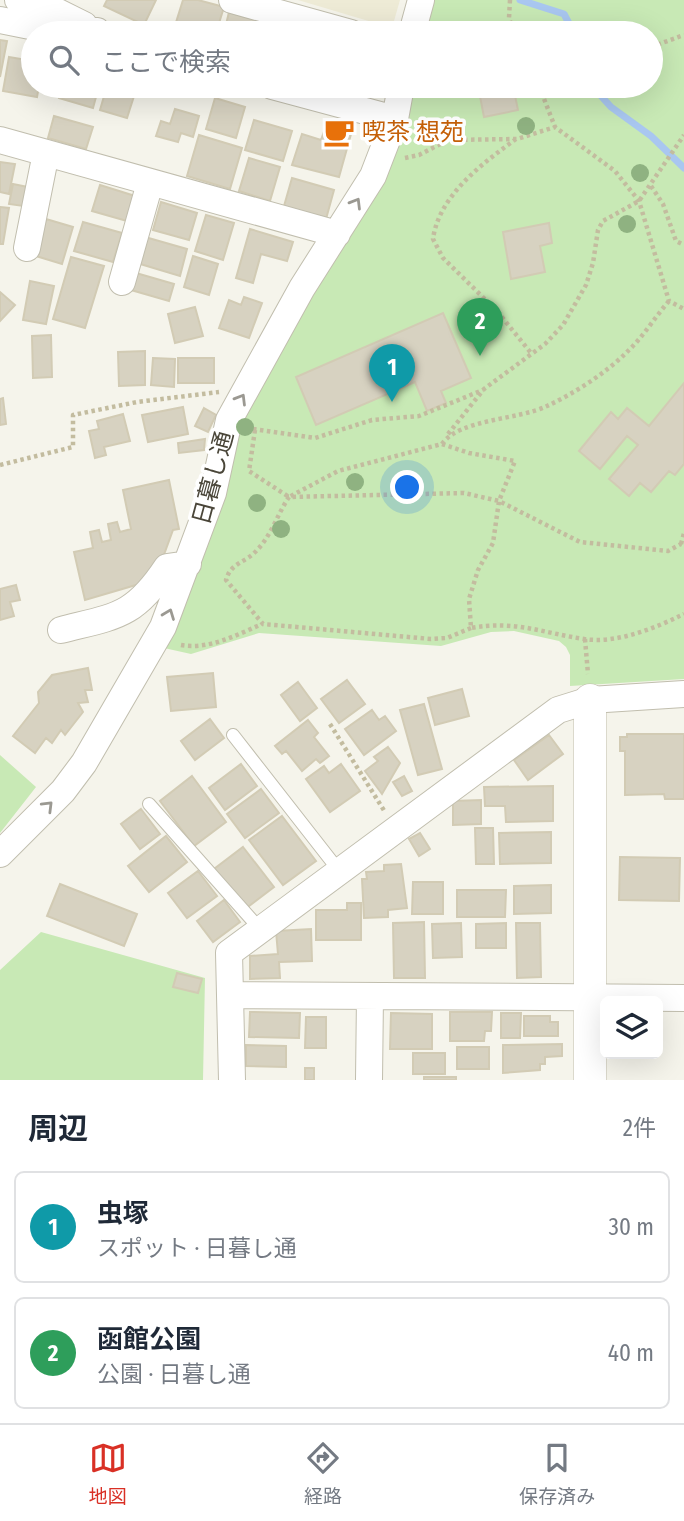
<!DOCTYPE html>
<html lang="ja">
<meta charset="utf-8">
<style>
:root{--surface:#fff;--page:#f6f6f7;--text:#1f2937;--muted:#747a83;--line:#e0e1e3;--accent:#d93025}
body{margin:0;font-family:"Fira Sans Condensed","Noto Sans JP",sans-serif;background:var(--page);color:var(--text)}
.controls{position:absolute;right:21px;bottom:21px;display:grid;overflow:hidden;border-radius:10px;box-shadow:0 7px 28px #0002}
.controls button{width:63px;height:63px;display:grid;place-items:center;padding:0;border:0;border-bottom:2px solid var(--line);background:var(--surface);color:var(--text);font:35px sans-serif}
.you{position:absolute;left:408px;top:488px;width:24px;height:24px;margin:-18px;border:5px solid #fff;border-radius:50%;background:#1a73e8;box-shadow:0 0 0 10px #1a73e833}
.badge{display:grid;place-items:center;width:46px;height:46px;border-radius:50%;background:var(--accent);color:#fff;font-size:23px;font-weight:700}
.pin{position:absolute;translate:-50% -58px;filter:drop-shadow(0 2px 4px #0008)}
.pin::after{content:'';position:absolute;top:37px;width:24px;height:21px;background:inherit;clip-path:polygon(0 0,100% 0,50% 100%)}
.list{margin:0;padding:0;list-style:none}
h2{display:flex;justify-content:space-between;align-items:center;height:91px;margin:0;padding:0 28px;font-size:30px}
h2 small{font-size:23px;font-weight:400;color:var(--muted)}
.list li{display:grid;grid-template-columns:46px 1fr auto;gap:21px;align-items:center;box-sizing:border-box;height:112px;margin:0 14px 14px;padding:0 14px;border:2px solid var(--line);border-radius:10px}
.list b{display:block;font-size:26px;white-space:nowrap}
.list p{margin:0;font-size:23px;white-space:nowrap;color:var(--muted)}
.list em{font-size:23px;font-style:normal;color:var(--muted)}
.icon{flex:none;width:38px;height:38px;fill:none;stroke:currentColor;stroke-width:2;stroke-linecap:round;stroke-linejoin:round}
.map{position:relative;flex:none;width:684px;height:1080px;overflow:hidden}
.search{position:absolute;background:var(--surface);box-shadow:0 7px 28px #0002;left:21px;right:21px;top:21px;height:77px;display:flex;align-items:center;gap:18px;box-sizing:border-box;padding:0 24px;border-radius:38px;color:var(--muted);font-size:26px}
.sheet{height:343px;background:var(--surface)}
nav{display:flex;justify-content:space-around;align-items:center;box-sizing:border-box;height:98px;border-top:2px solid var(--line);background:var(--surface);font-size:19px;color:var(--muted)}
nav a{display:grid;justify-items:center;gap:4px}
nav .on{color:var(--accent)}
.map>svg:first-child{display:block}
.education{fill:#eeebd6}
.green{fill:#c8e9b5}
.lines{fill:none;stroke-linecap:round;stroke-linejoin:round}
.stream{stroke:#a9c7f0;stroke-width:7}
.building{fill:#d7d2c1;stroke:#d2cbb4;stroke-width:2}
.service-casing{stroke:#c1beae;stroke-width:14}
.minor-casing{stroke:#c1beae;stroke-width:28}
.tertiary-casing{stroke:#c1beae;stroke-width:33}
.path{stroke:#c3bc9f;stroke-width:4.5;stroke-dasharray:3.5 3.5;stroke-linecap:butt}
.service{stroke:#fff;stroke-width:12}
.minor{stroke:#fff;stroke-width:26}
.tertiary{stroke:#fff;stroke-width:32}
.tree{fill:#8fb281}
.oneway{stroke:#9b9992}
.labels{text-anchor:middle;stroke-width:7;stroke-linejoin:round;paint-order:stroke}
.food-label{font-size:24px;fill:#c56008;stroke:#fff;text-anchor:start}
.street-label{font-size:24px;fill:#4a4639;stroke:#fff}
</style>
<div class="map">
<svg width="684" height="1080" viewBox="0 0 684 1080">
<rect width="100%" height="100%" fill="#f5f4eb"/>
<!-- education -->
<path class="education" d="M298,0h102l-8,28z"/>
<!-- green -->
<path class="green" d="M434,0h250v679l-114,7v-31l-4,-8 -7,-6 -45,-10 -23,1 -50,14 -182,-13 -68,21 -27,-6 73,-215 175,-347h239v-53h-226z
M0,755l36,32 -36,46z
M41,932l164,46 -2,102h-203v-110z"/>
<g class="lines">
<!-- stream -->
<path class="stream" d="M520,0l44,14 10,19
M592,86l19,21 40,29 33,32"/>
</g>
<!-- building -->
<path class="building" d="M107,0h49l-12,25 -40,-19z
M183,0h15l26,7 -8,26 -43,-1z
M229,12l43,13 -2,8h-46z
M0,40l7,1 -7,36z
M9,57l24,4v25h6l-2,11 -34,-6z
M62,86h37l-6,22 -34,-10z
M107,86l28,7 -8,25 -27,-8z
M478,86h35l5,24 -34,7z
M215,98l30,9 -9,31 -30,-9z
M175,109l24,7 -6,21 -12,-4 -3,9 -22,-6 5,-15 9,3z
M54,116l39,11 -7,22 -38,-11z
M254,120l38,11 -9,30 -38,-11z
M328,120l25,7 -14,50 -47,-12 10,-31 19,6z
M199,135l43,13 -12,41 -43,-13z
M249,158l31,9 -10,34 -31,-10z
M0,162l15,2 -6,30 -9,-2z
M292,178l42,12 -8,29 -42,-13z
M13,184l15,3 -5,19 -14,-2z
M100,185l35,11 -8,25 -35,-10z
M161,202l36,11 -8,27 -36,-10z
M0,207l9,1 -6,36h-3z
M206,215l28,8 -11,37 -28,-9z
M46,219l27,8 -11,37 -26,-8z
M83,222l39,11 -9,29 -39,-11z
M549,223l3,20 -12,3 5,26 -34,7 -8,-47z
M250,229l43,13 -6,19 -26,-7 -8,29 -17,-5z
M145,237l42,12 -7,27 -43,-13z
M193,256l25,8 -9,31 -25,-8z
M71,257l33,9 -19,62 -32,-9z
M136,273l38,11 -5,17 -38,-11z
M30,281l24,5 -8,38 -23,-4z
M0,292l15,13 -15,16z
M244,297l18,6 -13,35 -30,-10 10,-28 12,5z
M195,307l8,29 -28,7 -7,-29z
M443,313l28,65 -30,13 5,12 -19,8 -12,-29 -99,43 -20,-48z
M51,335l1,42 -19,1 -1,-42z
M145,351v34l-26,1 -1,-34z
M153,358l22,1 -1,28 -23,-2z
M178,358h36v25h-36z
M684,383v81l-9,11 -6,-4 -18,21 -11,-9 -11,13 -20,-17 29,-34 -11,-9 -27,33 -21,-18 32,-39 7,7 9,-11 22,18z
M3,398l3,26 -6,1v-26z
M183,407l5,27 -40,8 -6,-27z
M204,408l12,7 -8,17 -13,-6z
M123,414l7,27 -26,6 2,8 -11,3 -6,-27 10,-2 -2,-8z
M205,439l-1,11 -25,3 -1,-10z
M169,480l10,49 -6,1 -15,41 -12,11 -61,18 -11,-48 19,-4 -3,-16 9,-2 3,12 9,-2 -3,-16 9,-2 3,10 11,-3 -8,-39z
M16,585l4,15 -10,2 4,14 -14,4v-31z
M88,668l4,22h-7l3,12 -10,1 5,9 -18,23 -4,-5 -9,13 -6,-5 -11,15 -22,-17 26,-33 -1,-11 14,-17z
M213,673l3,34 -45,4 -4,-34z
M347,680l18,24 -26,19 -18,-24z
M298,682l19,26 -17,13 -19,-26z
M462,689l7,27 -34,9 -7,-27z
M424,704l18,65 -24,6 -18,-65z
M372,710l7,10 6,-4 11,15 -32,24 -19,-26z
M210,719l14,19 -29,22 -14,-19z
M308,720l10,13 -4,4 15,19 -9,7 -4,-4 -14,12 -16,-20 -4,3 -7,-8z
M627,734h57v65h-19l-1,-5 -39,1v-44h-5v-14h7z
M549,735l14,19 -35,26 -14,-20z
M388,747l12,16 -18,31 -17,-23 13,-10 -4,-4z
M241,764l16,22 -32,24 -16,-22z
M341,764l19,27 -30,21 -24,-33 18,-13 5,7z
M192,776l34,46 -32,24 -34,-45z
M404,776l8,15 -10,5 -9,-14z
M553,786v35l-47,1 -1,-16h-20l-1,-19z
M261,789l18,24 -34,25 -18,-24z
M481,800v24l-28,1v-24z
M141,809l19,25 -20,15 -19,-25z
M282,816l34,45 -33,24 -34,-45z
M475,828h18l1,36h-18z
M551,832v31l-51,1 -1,-31z
M420,833l10,16 -11,7 -10,-17z
M166,836l21,26 -38,30 -21,-26z
M243,847l31,40 -29,22 -31,-40z
M620,857l60,1 -1,43 -60,-1z
M401,864l6,44 -19,2v7l-24,1 -2,-39h5l-1,-7 18,-1v-6z
M198,871l19,25 -30,22 -19,-25z
M413,882h30v32h-31z
M60,884l77,30 -13,32 -77,-30z
M551,885v28l-37,1v-28z
M457,890h49l-1,27h-48z
M224,900l16,22 -27,20 -16,-21z
M347,903h14v37h-45v-30h31z
M424,922l1,56h-31l-1,-55z
M461,923l1,34 -29,1 -1,-34z
M506,923v25h-30v-24z
M516,923h24l1,54 -24,1z
M311,929l1,32 -33,1 1,16 -30,1v-23l28,-2 -2,-23z
M177,973l25,6 -4,14 -25,-6z
M250,1012l50,1 -1,25 -50,-1z
M450,1012h42l-1,19h-6l-1,10h-34z
M391,1013l41,1v35h-42z
M501,1013h20l-1,25h-19z
M524,1016h26v6h8v14h-34z
M306,1017h20v31h-21z
M562,1044v12l-17,1v7h-5v6l-37,3v-28z
M246,1045l40,1v21l-40,-1z
M457,1047h32v22h-32z
M413,1053h32v21h-32z
M305,1068h9v12h-9z
M424,1077h32v3h-32z"/>
<g class="lines">
<!-- service casing -->
<g class="service-casing">
<path id="service" d="M233,735l107,137
M149,804l111,125"/>
</g>
<!-- minor casing -->
<g class="minor-casing">
<path id="minor" d="M18,0l28,6 38,19
M232,0l119,33
M0,20l35,7 62,4
M412,33l9,-33
M272,86l123,33
M0,140l337,94
M27,248l19,-95
M122,282l28,-99
M61,630c55,-14 73,-13 106,-63l21,-3
M0,854l63,-63 21,-28 79,-136 50,-134 16,-73 73,-132 71,-112 22,-57 6,-33
M232,995l452,3
M232,1080l-3,-127 329,-243 32,-10 94,-6
M369,1080l1,-84"/>
</g>
<!-- tertiary casing -->
<g class="tertiary-casing">
<path id="tertiary" d="M590,700v380"/>
</g>
<!-- path -->
<path class="path" d="M510,0l-1,18 5,15
M651,47l33,-12
M539,86l16,41
M516,139c-33,24 -77,56 -83,100l10,19 54,53 34,42
M405,158l14,-3 29,-15 69,-1 38,-12 60,44 24,30 30,100 15,8
M651,186l12,18 13,37 8,4
M253,429l62,9 57,-18 47,-4 64,-26
M255,430l-6,41 40,26 49,-26 104,-27 27,9 46,8 -16,40 -6,42 -15,27 -9,29 2,29c44,-8 72,5 113,11 33,5 71,-11 100,-25
M448,434l36,-45 61,-45 18,-19 23,-40 7,-22 5,-33 5,-9 36,-20 45,-66
M442,444c17,-25 76,-24 105,-38 28,-13 59,-33 81,-55 15,-14 27,-34 41,-50
M0,465l73,-18v-32l64,-13 82,-10
M681,544l3,-11
M471,628l-24,10 -16,1 -168,-15 -37,-44c5,-18 20,-17 31,-30 14,-14 21,-37 32,-53l175,-4 35,8 81,41 88,9 13,-7 3,3
M585,639l3,35
M181,645c27,5 56,-10 81,-21
M330,724l55,88"/>
<!-- service -->
<use href="#service" class="service"/>
<!-- minor -->
<use href="#minor" class="minor"/>
<!-- tertiary -->
<use href="#tertiary" class="tertiary"/>
</g>
<!-- trees -->
<g class="tree">
<circle cx="526" cy="126" r="9"/>
<circle cx="640" cy="173" r="9"/>
<circle cx="627" cy="224" r="9"/>
<circle cx="245" cy="427" r="9"/>
<circle cx="355" cy="482" r="9"/>
<circle cx="257" cy="503" r="9"/>
<circle cx="281" cy="529" r="9"/>
</g>
<!-- one-way arrows -->
<defs><path id="oneway-chevron" d="M-2-3.5L2.5 0L-2 3.5" fill="none" stroke-width="1.6" stroke-linecap="round" stroke-linejoin="round" transform="scale(1.75)"/></defs>
<g class="oneway">
<use href="#oneway-chevron" transform="translate(356 203) rotate(-59)"/>
<use href="#oneway-chevron" transform="translate(241 399) rotate(-59)"/>
<use href="#oneway-chevron" transform="translate(169 614) rotate(-69)"/>
<use href="#oneway-chevron" transform="translate(48 806) rotate(-45)"/>
</g>
<!-- icons -->
<defs>
<g id="cafe-bare" transform="scale(2.415)"><path d="M-5.5-4.5H6V0H3Q3 3.5 0 3.5H-2.5Q-5.5 3.5-5.5 0ZM3-3.2v2h1.7v-2ZM-6 4.5H4V6H-6Z" fill="#e8710a" stroke="#fff" stroke-width="2.5" paint-order="stroke"/></g>
</defs>
<g fill-rule="evenodd">
<use href="#cafe-bare" x="339" y="132"/>
</g>
<g class="labels">
<!-- food labels -->
<g class="food-label">
<text x="362" y="140">喫茶 想苑</text>
</g>
<!-- street labels -->
<g class="street-label">
<text transform="translate(213 478) rotate(-75)" y="8">日暮し通</text>
</g>
</g>
</svg>
<div class="controls">
<button><svg class="icon" aria-label="layers" viewBox="0 0 24 24"><path d="M12 4l9 5-9 5-9-5zM3 14l9 5 9-5"/></svg></button>
</div>
<div class="you"></div>
<div class="pin badge" style="left:392px;top:402px;background:#0f9aa8">1</div>
<div class="pin badge" style="left:480px;top:356px;background:#2e9e5b">2</div>
<div class="search"><svg class="icon" aria-label="search" viewBox="0 0 24 24"><circle cx="10" cy="10" r="6"/><path d="M15 15l6 6"/></svg>ここで検索</div>
</div>
<section class="sheet">
<h2>周辺<small>2件</small></h2>
<ul class="list">
<li><span class="badge" style="background:#0f9aa8">1</span><div><b>虫塚</b><p>スポット · 日暮し通</p></div><em>30 m</em></li>
<li><span class="badge" style="background:#2e9e5b">2</span><div><b>函館公園</b><p>公園 · 日暮し通</p></div><em>40 m</em></li>
</ul>
</section>
<nav>
<a class="on"><svg class="icon" aria-label="map" viewBox="0 0 24 24"><path d="M3 6l6-2 6 2 6-2v14l-6 2-6-2-6 2zM9 4v14M15 6v14"/></svg>地図</a>
<a><svg class="icon" aria-label="directions" viewBox="0 0 24 24"><path d="M12 3l9 9-9 9-9-9zM9 14v-3h6M13 9l2 2-2 2"/></svg>経路</a>
<a><svg class="icon" aria-label="saved" viewBox="0 0 24 24"><path d="M7 4h10v16l-5-4-5 4z"/></svg>保存済み</a>
</nav>
